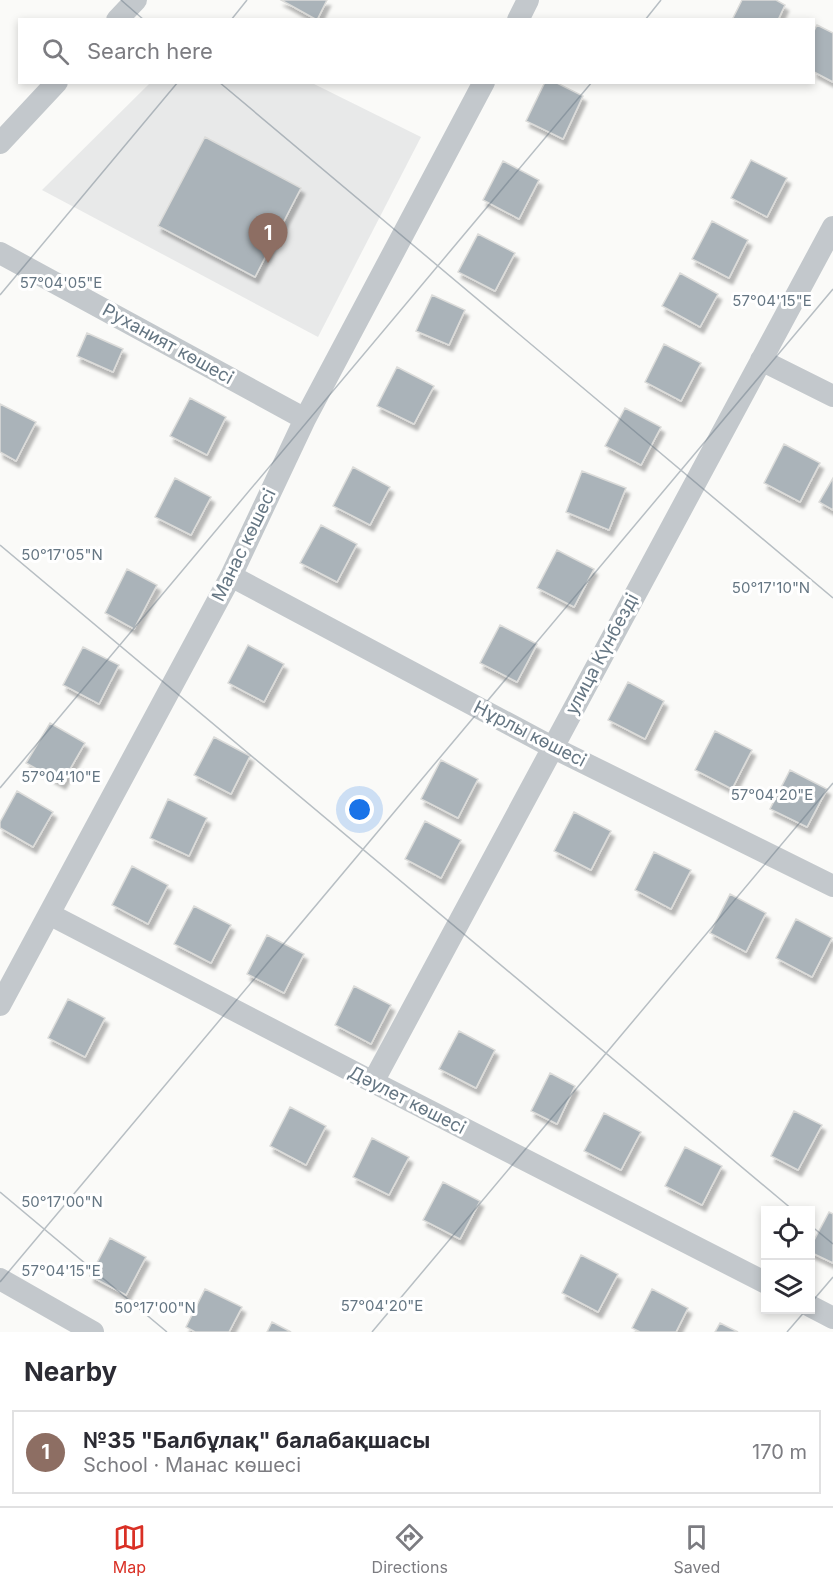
<!DOCTYPE html>
<meta charset="utf-8">
<style>
:root{--surface:#fff;--page:#f7f7f7;--text:#2b2b33;--muted:#7c7c81;--line:#e1e1e2;--accent:#d93025}
body{margin:0;font-family:Inter,sans-serif;background:var(--page);color:var(--text)}
.controls{position:absolute;right:18px;bottom:18px;display:grid;overflow:hidden;border-radius:0px;box-shadow:0 3px 9px #0003}
.controls button{width:54px;height:54px;display:grid;place-items:center;padding:0;border:0;border-bottom:2px solid var(--line);background:var(--surface);color:var(--text);font:30px sans-serif}
.you{position:absolute;left:360px;top:810px;width:21px;height:21px;margin:-15px;border:4px solid #fff;border-radius:50%;background:#1a73e8;box-shadow:0 0 0 9px #1a73e833}
.badge{display:grid;place-items:center;width:39px;height:39px;border-radius:50%;background:var(--accent);color:#fff;font-size:20px;font-weight:700}
.pin{position:absolute;translate:-50% -50px;filter:drop-shadow(0 2px 3px #0008)}
.pin::after{content:'';position:absolute;top:32px;width:21px;height:18px;background:inherit;clip-path:polygon(0 0,100% 0,50% 100%)}
.list{margin:0;padding:0;list-style:none}
h2{display:flex;justify-content:space-between;align-items:center;height:78px;margin:0;padding:0 24px;font-size:26px}
h2 small{font-size:20px;font-weight:400;color:var(--muted)}
.list li{display:grid;grid-template-columns:39px 1fr auto;gap:18px;align-items:center;box-sizing:border-box;height:84px;margin:0 12px 12px;padding:0 12px;border:2px solid var(--line);border-radius:0px}
.list b{display:block;font-size:22px;white-space:nowrap}
.list p{margin:0;font-size:20px;white-space:nowrap;color:var(--muted)}
.list em{font-size:20px;font-style:normal;color:var(--muted)}
.icon{flex:none;width:33px;height:33px;fill:none;stroke:currentColor;stroke-width:2;stroke-linecap:round;stroke-linejoin:round}
.map{position:relative;flex:none;width:833px;height:1332px;overflow:hidden}
.search{position:absolute;background:var(--surface);box-shadow:0 3px 9px #0003;left:18px;right:18px;top:18px;height:66px;display:flex;align-items:center;gap:15px;box-sizing:border-box;padding:0 21px;border-radius:0px;color:var(--muted);font-size:22px}
.sheet{height:174px;background:var(--surface)}
nav{display:flex;justify-content:space-around;align-items:center;box-sizing:border-box;height:84px;border-top:2px solid var(--line);background:var(--surface);font-size:16px;color:var(--muted)}
nav a{display:grid;justify-items:center;gap:3px}
nav .on{color:var(--accent)}
.map>svg:first-child{display:block}
.built{fill:#e8e9e9}
.building{fill:#aab3b9;stroke:#dcdcda;stroke-width:1.5;filter:url(#shadow)}
.lines{fill:none;stroke-linecap:round;stroke-linejoin:round}
.minor{stroke:#c3c8cc;stroke-width:22}
.ticks{fill:none;stroke:#657683;stroke-width:1.5;stroke-opacity:0.45}
.labels{text-anchor:middle;stroke-width:6;stroke-linejoin:round;paint-order:stroke}
.street-label{font-size:18px;fill:#657683;stroke:#fff}
.ticks-label{font-size:15px;text-anchor:middle;fill:#657683;stroke:#fff;stroke-width:6;stroke-linejoin:round;paint-order:stroke}
</style>
<div class="map">
<svg width="833" height="1332" viewBox="0 0 833 1332">
<defs>
<filter id="shadow"><feDropShadow dx="3.5" dy="6" stdDeviation="1.5" flood-color="#0004"/></filter>
</defs>
<rect width="100%" height="100%" fill="#fafaf8"/>
<!-- built -->
<path class="built" d="M150,83h162l109,54 -103,200 -276,-147z"/>
<!-- building -->
<path class="building" d="M281,0h46l-10,20z
M742,0h34l9,5 -7,15h-46z
M817,25l16,8v49l-19,-10v-41z
M545,82h10l28,14 -20,43 -37,-18z
M205,137l96,51 -46,89 -97,-51z
M751,160l36,18 -20,39 -36,-19z
M503,161l36,19 -20,39 -36,-19z
M712,221l36,19 -19,38 -37,-19z
M478,234l37,19 -20,38 -37,-19z
M680,273l38,21 -18,33 -38,-21z
M432,295l33,15 -16,35 -33,-14z
M87,333l36,16 -10,23 -36,-16z
M664,344l37,19 -20,38 -36,-19z
M397,367l37,19 -20,38 -37,-18z
M190,398l36,19 -19,38 -37,-19z
M0,404l36,18 -20,39 -16,-9z
M625,408l36,19 -20,38 -36,-19z
M784,444l36,19 -20,39 -36,-19z
M353,467l37,20 -20,38 -37,-19z
M582,471l44,17 -17,42 -43,-18z
M175,478l36,19 -20,38 -36,-18z
M833,478v32l-14,-8z
M321,525l36,19 -20,38 -37,-19z
M557,550l37,19 -20,38 -37,-19z
M127,569l30,16 -23,44 -29,-16z
M500,625l37,19 -20,38 -37,-19z
M248,645l36,19 -20,38 -36,-19z
M83,647l36,18 -20,39 -36,-19z
M628,682l36,19 -19,38 -37,-19z
M50,723l35,20 -23,40 -36,-20z
M715,731l37,19 -20,39 -37,-19z
M214,737l36,19 -19,38 -37,-19z
M441,760l37,19 -20,39 -37,-19z
M790,770l37,19 -20,38 -37,-18z
M17,791l36,21 -20,35 -33,-19v-6z
M168,799l39,19 -18,38 -39,-18z
M574,812l37,19 -20,39 -37,-19z
M425,821l36,19 -20,38 -36,-19z
M654,852l37,18 -20,39 -36,-19z
M132,866l36,19 -20,39 -36,-19z
M730,894l36,19 -20,39 -36,-19z
M194,906l37,19 -20,38 -37,-19z
M796,919l36,19 -20,39 -36,-19z
M267,935l37,19 -20,39 -37,-19z
M354,986l37,19 -20,39 -36,-19z
M68,999l37,19 -20,39 -37,-19z
M459,1031l36,19 -19,38 -37,-19z
M550,1073l25,13 -18,38 -26,-13z
M290,1107l36,19 -20,39 -36,-19z
M794,1111l28,14 -24,45 -27,-14z
M604,1113l37,19 -20,38 -37,-19z
M372,1138l37,19 -20,38 -36,-18z
M685,1147l37,19 -20,39 -37,-19z
M443,1182l37,19 -20,38 -37,-19z
M829,1212l4,2v49l-23,-11v-4z
M110,1238l36,19 -20,38 -36,-19z
M581,1255l37,19 -20,38 -36,-19z
M205,1289l37,18 -13,25h-34l-9,-5z
M652,1289l36,19 -12,24h-36l-8,-4z
M272,1322l19,10h-24z
M720,1323l18,9h-23z"/>
<g class="lines">
<!-- minor -->
<path class="minor" d="M117,20l19,-20
M518,20l10,-20
M0,143l57,-61
M0,253l305,166
M761,360l72,36
M231,576l321,171 281,139
M49,914l324,168 393,201
M0,1005l231,-429 74,-157 179,-337
M373,1082l460,-855
M0,1279l93,53
M810,1306l23,12"/>
</g>
<!-- ticks -->
<path class="ticks" d="M121,0l23,20M231,20l16,-20M645,20l16,-20M219,82l614,516M0,295l178,-213M0,545l793,665M0,788l592,-706M0,1192l167,140M810,1225l23,19M0,1282l833,-993M810,1304l23,-27M372,1332l461,-549M787,1332l19,-22"/>
<g class="labels">
<!-- street labels -->
<g class="street-label">
<text transform="translate(168 344) rotate(29)" y="6">Руханият көшесі</text>
<text transform="translate(244 545) rotate(-64)" y="6">Манас көшесі</text>
<text transform="translate(602 654) rotate(-62)" y="6">улица Күнбезді</text>
<text transform="translate(530 734) rotate(27)" y="6">Нұрлы көшесі</text>
<text transform="translate(407 1100) rotate(27)" y="6">Дәулет көшесі</text>
</g>
</g>
<g class="ticks-label">
<text x="61" y="288">57°04'05"E</text>
<text x="772" y="306">57°04'15"E</text>
<text x="62" y="560">50°17'05"N</text>
<text x="771" y="593">50°17'10"N</text>
<text x="61" y="782">57°04'10"E</text>
<text x="772" y="800">57°04'20"E</text>
<text x="62" y="1207">50°17'00"N</text>
<text x="61" y="1276">57°04'15"E</text>
<text x="382" y="1311">57°04'20"E</text>
<text x="155" y="1313">50°17'00"N</text>
</g>
</svg>
<div class="controls">
<button><svg class="icon" aria-label="locate" viewBox="0 0 24 24"><circle cx="12" cy="12" r="6"/><path d="M12 2v4M12 18v4M2 12h4M18 12h4"/></svg></button>
<button><svg class="icon" aria-label="layers" viewBox="0 0 24 24"><path d="M12 4l9 5-9 5-9-5zM3 14l9 5 9-5"/></svg></button>
</div>
<div class="you"></div>
<div class="pin badge" style="left:268px;top:263px;background:#8d6e63">1</div>
<div class="search"><svg class="icon" aria-label="search" viewBox="0 0 24 24"><circle cx="10" cy="10" r="6"/><path d="M15 15l6 6"/></svg>Search here</div>
</div>
<section class="sheet">
<h2>Nearby<small></small></h2>
<ul class="list">
<li><span class="badge" style="background:#8d6e63">1</span><div><b>№35 &quot;Балбұлақ&quot; балабақшасы</b><p>School · Манас көшесі</p></div><em>170 m</em></li>
</ul>
</section>
<nav>
<a class="on"><svg class="icon" aria-label="map" viewBox="0 0 24 24"><path d="M3 6l6-2 6 2 6-2v14l-6 2-6-2-6 2zM9 4v14M15 6v14"/></svg>Map</a>
<a><svg class="icon" aria-label="directions" viewBox="0 0 24 24"><path d="M12 3l9 9-9 9-9-9zM9 14v-3h6M13 9l2 2-2 2"/></svg>Directions</a>
<a><svg class="icon" aria-label="saved" viewBox="0 0 24 24"><path d="M7 4h10v16l-5-4-5 4z"/></svg>Saved</a>
</nav>
